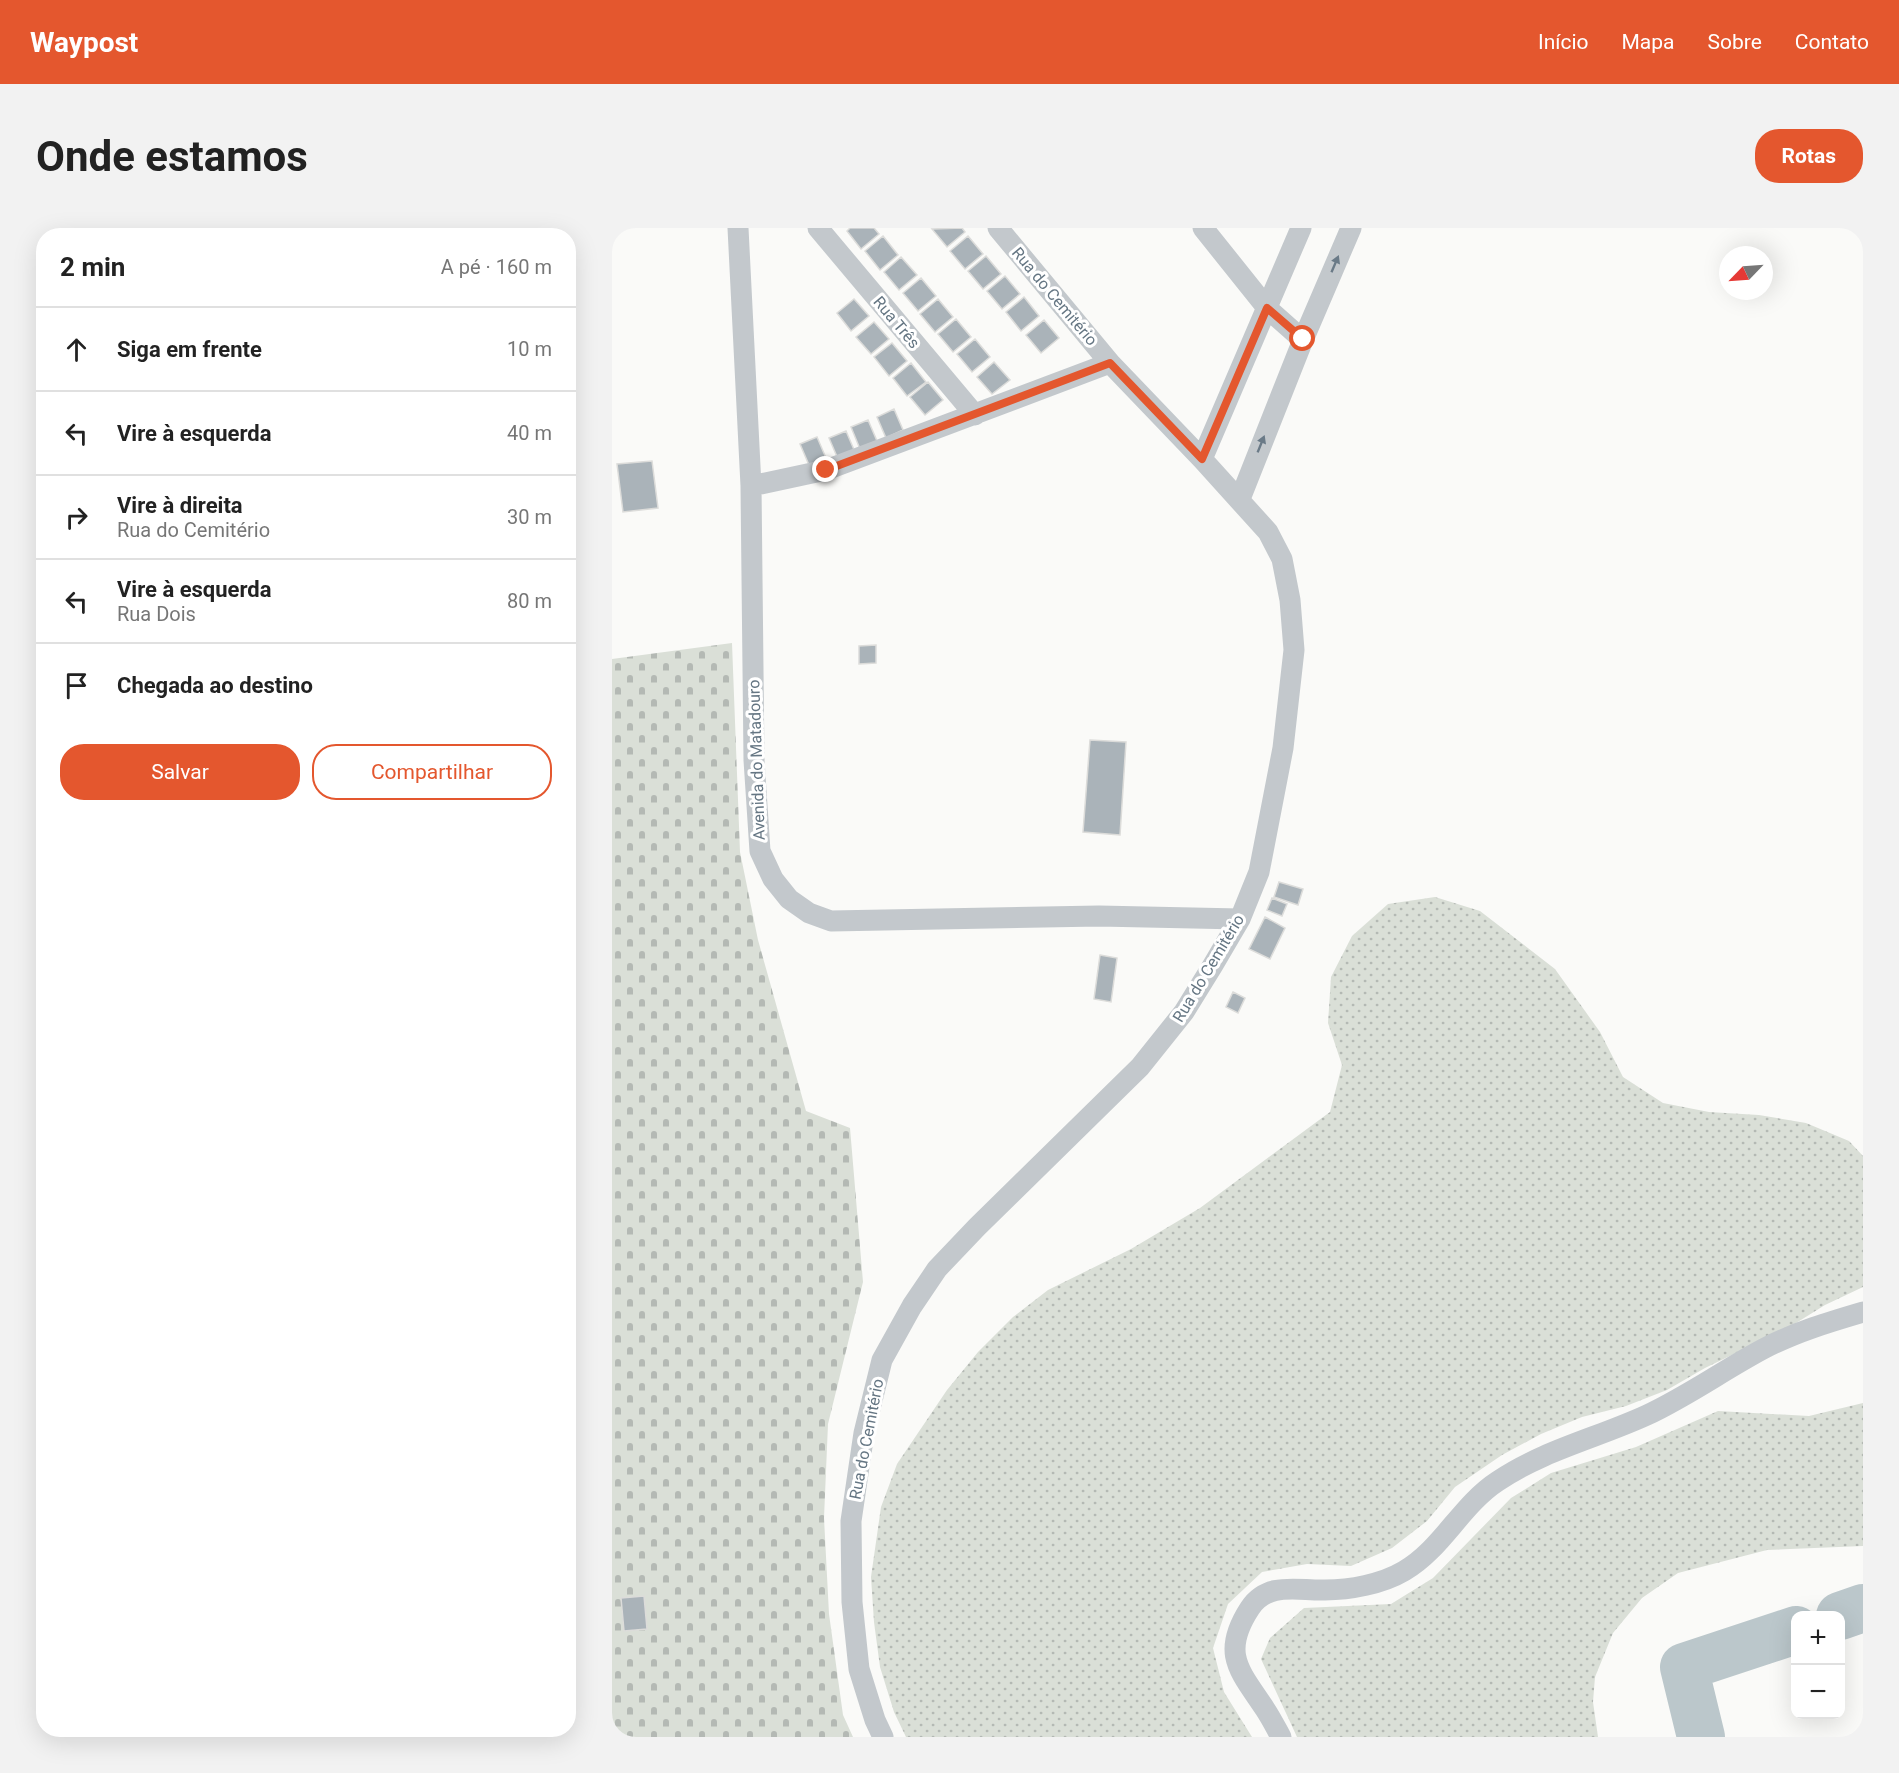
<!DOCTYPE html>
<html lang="pt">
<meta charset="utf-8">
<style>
:root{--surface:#fff;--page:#f2f2f2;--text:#222;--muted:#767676;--line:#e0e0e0;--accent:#e4572e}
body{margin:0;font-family:Roboto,sans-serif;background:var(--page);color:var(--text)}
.controls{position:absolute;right:18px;bottom:18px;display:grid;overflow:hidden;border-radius:12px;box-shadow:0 6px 24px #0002}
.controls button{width:54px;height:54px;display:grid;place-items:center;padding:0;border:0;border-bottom:2px solid var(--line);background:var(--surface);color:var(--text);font:30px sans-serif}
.compass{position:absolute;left:1107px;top:18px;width:54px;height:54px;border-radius:50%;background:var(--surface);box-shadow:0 6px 24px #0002;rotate:245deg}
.stop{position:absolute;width:18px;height:18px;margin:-14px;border:4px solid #e4572e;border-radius:50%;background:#fff}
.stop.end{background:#e4572e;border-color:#fff;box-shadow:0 2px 6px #0008}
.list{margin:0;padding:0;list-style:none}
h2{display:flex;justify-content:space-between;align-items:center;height:78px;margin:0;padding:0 24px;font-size:26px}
h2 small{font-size:20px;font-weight:400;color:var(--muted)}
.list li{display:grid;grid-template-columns:39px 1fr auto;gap:18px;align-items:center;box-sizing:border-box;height:84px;padding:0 24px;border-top:2px solid var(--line)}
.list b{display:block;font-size:22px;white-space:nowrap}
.list p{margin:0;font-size:20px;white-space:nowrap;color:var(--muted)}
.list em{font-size:20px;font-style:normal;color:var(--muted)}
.actions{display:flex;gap:12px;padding:18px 24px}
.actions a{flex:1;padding:14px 0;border:2px solid var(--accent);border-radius:24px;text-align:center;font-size:21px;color:var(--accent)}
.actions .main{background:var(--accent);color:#fff}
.icon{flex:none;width:33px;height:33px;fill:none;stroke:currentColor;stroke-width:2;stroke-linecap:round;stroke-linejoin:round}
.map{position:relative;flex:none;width:1251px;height:1509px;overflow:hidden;border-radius:24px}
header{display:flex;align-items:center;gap:36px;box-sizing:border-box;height:84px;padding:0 30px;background:var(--accent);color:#fff}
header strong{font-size:28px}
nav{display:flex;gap:33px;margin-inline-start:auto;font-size:21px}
.intro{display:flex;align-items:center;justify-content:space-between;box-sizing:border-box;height:144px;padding:0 36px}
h1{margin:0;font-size:42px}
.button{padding:15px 27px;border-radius:24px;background:var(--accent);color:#fff;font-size:21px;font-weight:700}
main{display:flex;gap:36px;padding:0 36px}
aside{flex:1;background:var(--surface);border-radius:24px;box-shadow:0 6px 24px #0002}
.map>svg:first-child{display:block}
.green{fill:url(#green-dots)}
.cemetery{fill:url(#cemetery-stones)}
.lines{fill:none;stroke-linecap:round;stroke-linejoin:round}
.river{stroke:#bbc7cb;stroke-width:48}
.building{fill:#aab3b9;stroke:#dcdcda;stroke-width:1.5}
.street{stroke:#c3c8cc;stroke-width:21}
.oneway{fill:#6a7a87}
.route{stroke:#e4572e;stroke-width:8}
.labels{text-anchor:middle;stroke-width:6;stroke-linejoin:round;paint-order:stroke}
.street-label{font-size:16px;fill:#657683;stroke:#fff}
</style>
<header>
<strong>Waypost</strong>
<nav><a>Início</a><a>Mapa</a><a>Sobre</a><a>Contato</a></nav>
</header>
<div class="intro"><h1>Onde estamos</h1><a class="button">Rotas</a></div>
<main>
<aside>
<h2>2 min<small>A pé · 160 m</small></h2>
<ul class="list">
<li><svg class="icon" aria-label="ahead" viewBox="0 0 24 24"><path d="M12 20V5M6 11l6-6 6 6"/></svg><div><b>Siga em frente</b></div><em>10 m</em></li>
<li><svg class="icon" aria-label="left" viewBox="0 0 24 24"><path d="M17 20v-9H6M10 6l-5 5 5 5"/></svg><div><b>Vire à esquerda</b></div><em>40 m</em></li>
<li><svg class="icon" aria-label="right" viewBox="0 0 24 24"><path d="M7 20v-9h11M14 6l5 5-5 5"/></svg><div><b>Vire à direita</b><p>Rua do Cemitério</p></div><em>30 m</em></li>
<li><svg class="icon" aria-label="left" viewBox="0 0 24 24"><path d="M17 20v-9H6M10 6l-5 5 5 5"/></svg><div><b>Vire à esquerda</b><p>Rua Dois</p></div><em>80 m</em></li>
<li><svg class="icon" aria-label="arrive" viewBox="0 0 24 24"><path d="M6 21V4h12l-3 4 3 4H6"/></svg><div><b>Chegada ao destino</b></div></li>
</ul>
<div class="actions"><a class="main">Salvar</a><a>Compartilhar</a></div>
</aside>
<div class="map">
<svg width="1251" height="1509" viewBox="0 0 1251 1509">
<defs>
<pattern id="green-dots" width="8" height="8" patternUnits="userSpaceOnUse" patternTransform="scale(1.5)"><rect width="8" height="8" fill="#dadfd7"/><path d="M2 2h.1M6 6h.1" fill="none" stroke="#b4b9b4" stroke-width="1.8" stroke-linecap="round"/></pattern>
<pattern id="cemetery-stones" width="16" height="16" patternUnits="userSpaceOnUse" patternTransform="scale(1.5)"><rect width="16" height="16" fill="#dadfd7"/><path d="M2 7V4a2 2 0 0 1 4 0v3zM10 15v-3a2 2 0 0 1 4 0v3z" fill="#b4b9b4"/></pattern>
</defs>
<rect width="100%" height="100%" fill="#fafaf8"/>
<!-- green -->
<path class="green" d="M823,669l45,14 75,58 45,63 23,45 40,26 46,9 50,3 47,8 43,18 14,15v131l-38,18 -37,23 -83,40 -38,22 -41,16 -44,11 -41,17 -39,21 -47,32 -28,34 -35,27 -41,18 -44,-2 -45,8 -34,32 -15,44 11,44 28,45h-346l-12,-25 -14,-45 -6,-45 -3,-45 10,-70 16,-43 50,-74 31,-38 35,-35 35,-27 83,-41 69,-41 130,-96 12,-47 -14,-42 3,-46 21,-41 36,-32z
M1251,1175v143l-96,4 -89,23 -36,25 -29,35 -18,44 -2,25 5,35h-301l-36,-78 9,-21 34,-30 87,-4 42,-26 78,-80 40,-25 85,-26 82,-36 91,5z"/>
<!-- cemetery -->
<path class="cemetery" d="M120,415l8,209 18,88 48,171 44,17 13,154 -35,142 -4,94 5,96 14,101 10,22h-241v-1078z"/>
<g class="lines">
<!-- river -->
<path class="river" d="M1228,1388l23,-8
M1089,1509l-17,-70 112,-37"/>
</g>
<!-- building -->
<path class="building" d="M238,0h24l5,6 -18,15 -14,-18z
M350,0l3,4 -18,15 -15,-18z
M271,8l15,19 -18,15 -15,-19z
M356,8l15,18 -18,15 -15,-18z
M374,28l15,18 -18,15 -15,-18z
M289,29l16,18 -18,15 -15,-18z
M393,48l15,18 -18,15 -15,-18z
M309,50l15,18 -18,15 -15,-18z
M412,69l15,19 -18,15 -15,-19z
M242,71l15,17 -18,15 -14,-18z
M326,71l15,18 -18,15 -15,-18z
M344,91l15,18 -18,15 -15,-18z
M432,92l15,18 -18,15 -15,-18z
M262,94l15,17 -18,15 -15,-17z
M363,111l15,18 -18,15 -15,-18z
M280,115l15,18 -18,15 -15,-19z
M382,134l16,18 -18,14 -15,-17z
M299,135l15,19 -19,14 -14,-18z
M316,154l15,18 -18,15 -15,-18z
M282,181l9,21 -17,8 -9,-21z
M256,192l9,21 -17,8 -9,-22z
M234,203l9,21 -17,7 -9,-21z
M205,209l9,21 -17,7 -9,-21z
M40,233l6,47 -35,4 -6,-48z
M264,417v18l-17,1v-18z
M478,512l36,2 -6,93 -37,-3z
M667,654l24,7 -5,16 -24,-8z
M660,670l15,6 -5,12 -15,-6z
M653,689l20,11 -15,31 -21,-10z
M488,727l17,3 -6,44 -17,-3z
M621,764l12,6 -7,15 -12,-6z
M32,1368l3,33 -23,2 -3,-33z"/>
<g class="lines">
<!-- street -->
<path class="street" d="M126,0l13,258 3,274 6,91 13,28 16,20 20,14 22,8 268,-5 141,3
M206,0l157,187
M591,0l64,80 36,32
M590,231l99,-231
M139,258l75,-16 284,-107
M628,271l63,-159 48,-112
M271,1509l-8,-17 -16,-51 -7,-67 -1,-81 13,-88 18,-73 30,-54 25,-37 40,-42 163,-160 44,-55 29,-47 27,-46 19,-47 24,-124 11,-98 -4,-50 -8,-41 -14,-27 -66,-73 -92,-96 -112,-135
M669,1509c-5,-9 -10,-19 -16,-28 -25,-38 -45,-55 -15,-101 18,-27 48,-17 75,-18 25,0 57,-6 79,-19 38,-22 57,-66 94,-90 46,-31 99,-43 149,-66 41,-19 78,-46 118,-67 31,-16 64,-26 98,-36"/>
</g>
<!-- one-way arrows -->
<defs><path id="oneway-solid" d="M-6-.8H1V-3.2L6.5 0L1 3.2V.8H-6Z" transform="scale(1.5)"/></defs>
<g class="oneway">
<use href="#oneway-solid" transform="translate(723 36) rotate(-67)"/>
<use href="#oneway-solid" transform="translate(649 216) rotate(-68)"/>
</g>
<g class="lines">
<!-- route -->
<path class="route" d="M214,242l284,-107 92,96 65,-151 36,31"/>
</g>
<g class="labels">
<!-- street labels -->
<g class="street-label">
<text transform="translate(443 68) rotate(50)" y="6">Rua do Cemitério</text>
<text transform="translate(285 94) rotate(50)" y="6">Rua Três</text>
<text transform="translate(144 532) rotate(-92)" y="6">Avenida do Matadouro</text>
<text transform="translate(596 740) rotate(-59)" y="6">Rua do Cemitério</text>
<text transform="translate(254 1211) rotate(-79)" y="6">Rua do Cemitério</text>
</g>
</g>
</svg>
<div class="controls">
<button>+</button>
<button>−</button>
</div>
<svg class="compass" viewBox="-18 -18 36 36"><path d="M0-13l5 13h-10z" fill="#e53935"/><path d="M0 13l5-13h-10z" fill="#767676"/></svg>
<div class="stop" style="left:691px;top:111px"></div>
<div class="stop end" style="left:214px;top:242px"></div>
</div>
</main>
